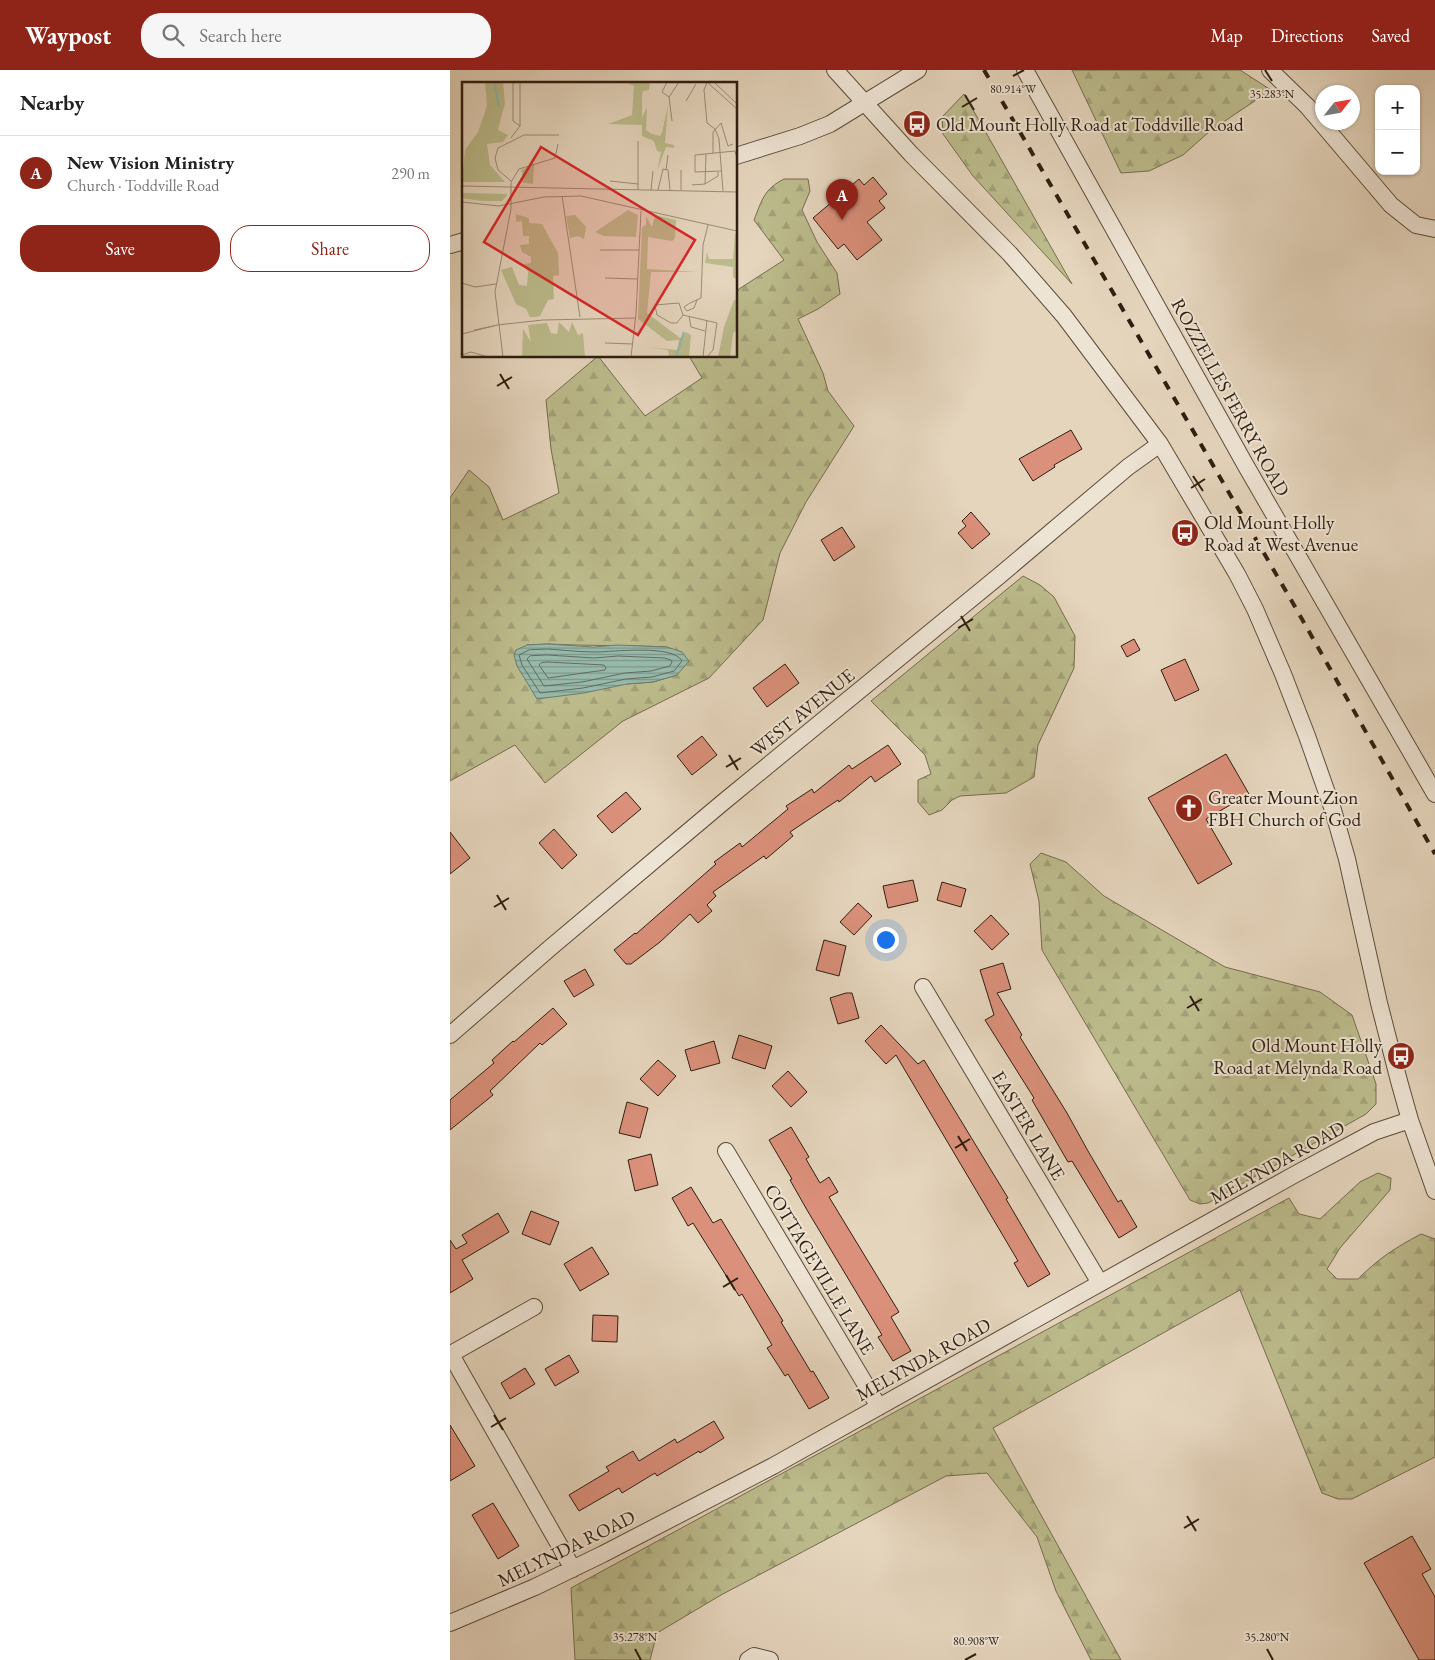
<!DOCTYPE html>
<meta charset="utf-8">
<style>
:root{--surface:#fff;--page:#f6f6f6;--text:#222;--muted:#767676;--line:#e0e0e0;--accent:#8f2418}
body{margin:0;font-family:"EB Garamond",serif;background:var(--page);color:var(--text)}
.controls{position:absolute;right:15px;top:15px;display:grid;overflow:hidden;border-radius:10px;box-shadow:0 1px 4px #0004}
.controls button{width:45px;height:45px;display:grid;place-items:center;padding:0;border:0;border-bottom:1px solid var(--line);background:var(--surface);color:var(--text);font:25px sans-serif}
.compass{position:absolute;left:865px;top:15px;width:45px;height:45px;border-radius:50%;background:var(--surface);box-shadow:0 1px 4px #0004;rotate:59deg}
.you{position:absolute;left:435px;top:869px;width:18px;height:18px;margin:-12px;border:4px solid #fff;border-radius:50%;background:#1a73e8;box-shadow:0 0 0 8px #1a73e833}
.badge{display:grid;place-items:center;width:32px;height:32px;border-radius:50%;background:var(--accent);color:#fff;font-size:16px;font-weight:700}
.pin{position:absolute;translate:-50% -41px;filter:drop-shadow(0 1px 2px #0008)}
.pin::after{content:'';position:absolute;top:26px;width:18px;height:15px;background:inherit;clip-path:polygon(0 0,100% 0,50% 100%)}
.list{margin:0;padding:0;list-style:none}
h2{display:flex;justify-content:space-between;align-items:center;height:65px;margin:0;padding:0 20px;font-size:21px}
h2 small{font-size:16px;font-weight:400;color:var(--muted)}
.list li{display:grid;grid-template-columns:32px 1fr auto;gap:15px;align-items:center;box-sizing:border-box;height:75px;padding:0 20px;border-top:1px solid var(--line)}
.list b{display:block;font-size:19px;white-space:nowrap}
.list p{margin:0;font-size:16px;white-space:nowrap;color:var(--muted)}
.list em{font-size:16px;font-style:normal;color:var(--muted)}
.actions{display:flex;gap:10px;padding:15px 20px}
.actions a{flex:1;padding:11px 0;border:1px solid var(--accent);border-radius:20px;text-align:center;font-size:18px;color:var(--accent)}
.actions .main{background:var(--accent);color:#fff}
.icon{flex:none;width:28px;height:28px;fill:none;stroke:currentColor;stroke-width:2;stroke-linecap:round;stroke-linejoin:round}
.map{position:relative;flex:none;width:985px;height:1590px;overflow:hidden}
header{display:flex;align-items:center;gap:30px;box-sizing:border-box;height:70px;padding:0 25px;background:var(--accent);color:#fff}
header strong{font-size:24px}
nav{display:flex;gap:28px;margin-inline-start:auto;font-size:18px}
.search{width:350px;height:45px;background:var(--page);display:flex;align-items:center;gap:12px;box-sizing:border-box;padding:0 18px;border-radius:20px;color:var(--muted);font-size:19px}
main{display:flex}
aside{flex:1;background:var(--surface)}
.map>svg:first-child{display:block}
.forest{fill:url(#forest-firs);stroke:#766c4e;fill-rule:evenodd}
.water{fill:url(#water-rules);stroke:#6d7b6d}
.lines{fill:none;stroke-linecap:round;stroke-linejoin:round}
.shore{stroke:#636c5e;stroke-width:1}
.building{fill:#db907b;stroke:#2f1e10}
.minor-casing{stroke:#5c4c3b;stroke-width:18}
.minor{stroke:#eee4d4;stroke-width:16}
.rail{stroke:#2f1e10;stroke-width:4;stroke-dasharray:9 9;stroke-linecap:butt}
.ticks{fill:none;stroke:#2f1e10;stroke-width:2}
.labels{text-anchor:middle;stroke-width:4;stroke-linejoin:round;paint-order:stroke}
.poi-label{font-size:19px;fill:#2f1e10;stroke:#eee4d4;text-anchor:start}
.street-label{font-size:19px;fill:#2f1e10;stroke:#eee4d4}
.inset-river{fill:none;stroke:#97b9ab;stroke-width:2.5}
.inset-road{fill:none;stroke:#9c8c78;stroke-width:1}
.view{fill:#d62828;fill-opacity:0.15;stroke:#d62828;stroke-width:2.5}
.inset-edge{fill:none;stroke:#2f1e10;stroke-width:2.5}
.ticks-label{font-size:12px;text-anchor:middle;fill:#2f1e10;stroke:#eee4d4;stroke-width:4;stroke-linejoin:round;paint-order:stroke}
</style>
<header>
<strong>Waypost</strong>
<div class="search"><svg class="icon" aria-label="search" viewBox="0 0 24 24"><circle cx="10" cy="10" r="6"/><path d="M15 15l6 6"/></svg>Search here</div>
<nav><a>Map</a><a>Directions</a><a>Saved</a></nav>
</header>
<main>
<aside>
<h2>Nearby<small></small></h2>
<ul class="list">
<li><span class="badge">A</span><div><b>New Vision Ministry</b><p>Church · Toddville Road</p></div><em>290 m</em></li>
</ul>
<div class="actions"><a class="main">Save</a><a>Share</a></div>
</aside>
<div class="map">
<svg width="985" height="1590" viewBox="0 0 985 1590">
<defs>
<pattern id="forest-firs" width="22" height="20" patternUnits="userSpaceOnUse" patternTransform="scale(1.25)"><rect width="22" height="20" fill="#bcbb8c"/><path d="M5 1l3.5 6h-7zM16 11l3.5 6h-7z" fill="#a2a078"/></pattern>
<pattern id="water-rules" width="6" height="5" patternUnits="userSpaceOnUse" patternTransform="scale(1.25)"><rect width="6" height="5" fill="#97b9ab"/><path d="M0 2.5h6" fill="none" stroke="#7c968a"/></pattern>
</defs>
<rect width="100%" height="100%" fill="#e5d5bd"/>
<filter id="stains"><feTurbulence type="fractalNoise" baseFrequency=".004" numOctaves="4"/><feColorMatrix values="0 0 0 0 .2 0 0 0 0 .09 0 0 0 0 .02 0 0 0 .5 -.17"/></filter>
<radialGradient id="worn" r=".72"><stop offset=".6" stop-color="#630" stop-opacity="0"/><stop offset="1" stop-color="#630" stop-opacity=".3"/></radialGradient>
<!-- forest -->
<path class="forest" d="M622,0h168l31,20 -61,41 -27,24 -34,16 -28,2z
M514,24l108,190 -99,-108 -30,-42 -1,-17z
M334,109h24l2,12 -8,19 15,32 20,31 3,21 -22,15 -20,10 25,54 5,18 26,35 -48,76 -26,51 -17,67 -54,58 -86,43 -78,62 -30,-38 -65,36v-283l19,-28 20,17 14,33 56,-27 -8,-44 -5,-49 52,-44 47,60 57,-38 -13,-22h47v-62l3,-5 45,-29 -30,-40c8,-20 10,-31 30,-41zM97,574c40,2 80,1 120,3l10,28 -24,7 -26,2 -100,-39z
M573,506l17,9 14,12 21,39 -1,32 -36,77 -4,32 -28,16 -46,3 -8,4 -10,10 -13,5 -11,-13v-22l13,-6 -6,-19 -54,-54z
M591,783l25,9 38,34 121,71 95,25 32,23 24,69v20l-10,10 -158,89 -8,1 -10,-4 -148,-250 -3,-49 -9,-37z
M928,1103l13,5 -1,12 -50,58 -13,21 10,10h21c21,-21 37,-31 63,-45l14,5v218l-83,42h-14l-16,-6 -82,-203 -247,138 128,232h-30l-35,-69 -19,-54 -50,-64 -41,3 -225,119 -64,38 -7,27h-75l-4,-72 718,-390 10,16 21,5 40,-37z"/>
<!-- water -->
<path class="water" d="M97,574l47,3 23,-2 50,2 15,5 7,9 -12,14 -24,7 -26,2 -43,9 -47,6 -20,-33 -3,-11 2,-5 11,-5z"/>
<g class="lines">
<!-- shore -->
<path class="shore" d="M97,579c16,1 32,3 48,3 17,0 78,-8 87,9l-8,10 -22,6 -26,2 -43,9 -43,5 -18,-28 -3,-10 10,-5z
M97,585l47,3 24,-2 46,2 7,2 1,2 -2,4 -19,5 -26,2 -43,9 -38,4 -17,-27 3,-3z
M97,592l57,3 2,3 -1,2 -57,8 -9,-13 2,-2z"/>
</g>
<!-- building -->
<path class="building" d="M423,107l14,17 -8,7 6,7 -18,14 15,18 -25,20 -13,-16 -6,5 -25,-31 46,-39 5,6z
M621,360l11,19 -28,16 1,2 -22,14 -14,-22z
M521,442l19,22 -18,15 -14,-16 8,-7 -4,-5z
M392,457l13,20 -21,14 -13,-21z
M684,569l6,11 -13,7 -6,-11z
M735,589l14,31 -24,11 -14,-31z
M335,594l14,19 -32,24 -14,-19z
M252,666l15,19 -25,20 -15,-19z
M438,675l13,19 -26,18 -4,-6 -32,26 -1,-2 -48,32 3,4 -27,23 -2,-3 -51,36 3,4 -9,9 5,6 -14,12 -8,-9 -30,28 -29,22h-5l-12,-14 21,-17 1,1 80,-70 -2,-2 26,-19 2,4 46,-38 -2,-3 26,-17 2,4 35,-28 3,4z
M776,684l23,40 -43,25 26,45 -34,20 -50,-86z
M176,722l15,17 -29,24 -15,-17z
M104,759l23,26 -15,14 -23,-26z
M0,762l20,26 -20,16z
M463,810l5,21 -30,7 -5,-22z
M492,812l24,7 -5,18 -24,-7z
M408,833l14,13 -18,19 -14,-13z
M541,845l18,19 -17,16 -18,-19z
M374,870l22,6 -7,30 -23,-6z
M553,893l8,26 -14,4 25,42 -2,2 47,76 21,38 30,51 3,-2 16,27 -18,11 -47,-77 -4,1 -36,-62 2,-2 -49,-78 9,-5 -14,-45z
M135,899l9,16 -20,12 -10,-16z
M396,923h6l7,25 -21,6 -8,-26z
M103,938l14,16 -25,21 -2,-2 -50,48 3,4 -43,35v-30l44,-37 -2,-3 21,-19 1,1z
M431,955l37,39 6,-4 84,138 -2,1 44,75 -22,13 -14,-24 4,-2 -122,-206 -10,9 -21,-23z
M289,965l33,11 -7,23 -33,-11z
M264,971l6,22 -29,8 -6,-21z
M208,990l18,16 -18,20 -18,-17z
M338,1001l19,21 -16,15 -19,-21z
M177,1032l21,6 -8,30 -21,-5z
M341,1057l18,30 -3,2 14,24 9,-6 9,15 -9,5 70,115 -8,5 20,34 -18,10 -15,-24 4,-2 -75,-125 -17,-30 2,-1 -23,-39z
M201,1084l7,31 -23,6 -7,-31z
M241,1117l22,36 8,-4 62,102 -2,1 30,50 2,-1 16,27 -20,11 -21,-35 -3,2 -18,-28 5,-3 -30,-51 -3,2 -46,-73 -5,3 -16,-28z
M81,1141l28,11 -9,23 -28,-11z
M48,1143l11,19 -47,28 11,19 -23,14v-53l6,9 11,-6 -5,-8z
M142,1177l17,27 -29,17 -16,-27z
M143,1245l25,1 -1,26 -25,-1z
M119,1285l10,17 -24,14 -10,-17z
M75,1298l10,16 -25,15 -9,-16z
M264,1351l10,17 -24,15 -1,-2 -42,25 -2,-3 -33,20 -3,-5 -40,23 -10,-16 40,-24 -3,-4 27,-16 6,10 36,-22 2,4z
M0,1355l25,41 -25,15z
M43,1433l26,43 -21,13 -26,-44z
M962,1466l19,33 -9,5 13,23v63h-16l-55,-97z"/>
<g class="lines">
<!-- minor casing -->
<g class="minor-casing">
<path id="minor" d="M385,0l76,84 99,100 54,62 96,128 77,130 18,35 28,65 24,62 26,74 14,49 32,144 20,78 11,39 25,71
M575,0l221,396 189,328
M820,0l37,36 84,99 25,20 19,4
M286,86l64,-20 30,-12 88,-54
M0,175l14,-4
M473,917l177,296
M0,965l100,-87 171,-144 278,-228 129,-109 32,-23
M276,1081l153,256
M0,1283l123,216
M1,1284l83,-47
M0,1553l85,-36 68,-33 170,-88 519,-290 82,-44 36,-12
M298,1590l6,-4 16,4"/>
</g>
<!-- minor -->
<use href="#minor" class="minor"/>
<!-- rail -->
<path class="rail" d="M534,0l310,535 141,249"/>
</g>
<!-- ticks -->
<path class="ticks" d="M815,0l7,11M563,6l11,-6M515,25l9,15M512,37l15,-9M50,304l9,15M47,316l15,-9M743,406l10,15M741,418l14,-9M511,546l9,15M508,558l15,-9M279,685l9,15M276,697l15,-9M47,825l9,15M44,837l15,-9M740,926l9,15M737,938l15,-9M508,1066l9,15M505,1078l15,-9M276,1205l9,15M273,1217l15,-9M44,1345l9,15M41,1357l15,-9M737,1446l9,15M734,1458l15,-9M185,1579l6,11M817,1579l6,11M515,1590l11,-6"/>
<!-- icons -->
<defs>
<g id="bus-disc" transform="scale(1.4375)"><circle r="9.5" fill="#8f2418" stroke="#eee4d4"/><path d="M-5-6H5V4H4V6H2V4H-2V6H-4V4H-5ZM-3.5-4V0h7V-4ZM-3.5 1.2v1.5H-2V1.2ZM2 1.2v1.5H3.5V1.2Z" fill="#fff"/></g>
<g id="church-disc" transform="scale(1.4375)"><circle r="9.5" fill="#8f2418" stroke="#eee4d4"/><path d="M-1.2-6h2.4v3.5h3.3v2.4h-3.3V6h-2.4V-.1h-3.3v-2.4h3.3Z" fill="#fff"/></g>
</defs>
<g fill-rule="evenodd">
<use href="#bus-disc" x="467" y="54"/>
<use href="#bus-disc" x="735" y="463"/>
<use href="#church-disc" x="739" y="738"/>
<use href="#bus-disc" x="951" y="986"/>
</g>
<g class="labels">
<!-- poi labels -->
<g class="poi-label">
<text x="486" y="61">Old Mount Holly Road at Toddville Road</text>
<text x="754" y="459">Old Mount Holly<tspan x="754" dy="22">Road at West Avenue</tspan></text>
<text x="758" y="734">Greater Mount Zion<tspan x="758" dy="22">FBH Church of God</tspan></text>
<text x="932" y="982" text-anchor="end">Old Mount Holly<tspan x="932" dy="22">Road at Melynda Road</tspan></text>
</g>
<!-- street labels -->
<g class="street-label">
<text transform="translate(781 327) rotate(61)" y="7">ROZZELLES FERRY ROAD</text>
<text transform="translate(352 642) rotate(-39)" y="7">WEST AVENUE</text>
<text transform="translate(579 1055) rotate(59)" y="7">EASTER LANE</text>
<text transform="translate(827 1092) rotate(-29)" y="7">MELYNDA ROAD</text>
<text transform="translate(370 1199) rotate(59)" y="7">COTTAGEVILLE LANE</text>
<text transform="translate(473 1289) rotate(-29)" y="7">MELYNDA ROAD</text>
<text transform="translate(116 1478) rotate(-26)" y="7">MELYNDA ROAD</text>
</g>
</g>
<!-- overview -->
<g transform="translate(12 12)">
<rect width="275" height="275" fill="#e5d5bd"/>
<path d="M23,0h18l2,21 -7,27 10,5 -5,7 -16,2 3,21 15,17h-43l3,-32 13,-18 9,-26zM163,0h25l-1,8 -6,1 -1,4v23l5,-11 -1,23 6,4 8,2 2,-3 6,-28 -3,38 9,2v3l-8,-1 -9,24 4,-19 -4,-1 -3,-10 -12,-5v-11l-34,-1 24,-9 2,-29zM72,82l-1,20 -13,-2 3,-6 -2,-6zM0,111l45,1v1l-5,6h-20l-20,-3zM166,128l10,5 -2,22 -32,-1 -9,-4zM54,132l13,4v5l13,1 16,29 1,22 -6,1 1,23 -6,1 -8,16 -4,1h-6l-4,-8 -10,-5 -15,-34 11,-3 7,18 8,1 1,-14 -4,-8 7,-1v-6l-9,-5 -2,-7 9,-1v-8h-6l-1,-15 -6,1zM113,133l11,12 -2,12 -6,-3 -8,2 -4,-22zM193,133l21,5 -1,18 -3,3 -24,-4 -1,32 51,3h-47l-4,41 33,25 6,-6 5,3 -2,22h-20l-1,-7 -22,-3 31,3 2,-10 -12,1 -29,-22 4,-92 4,-2v-9l6,11zM273,152h2v46l-4,-3v-10l-28,-4 2,-11 2,7h24zM272,218h3v29l-4,5 -3,23h-12l6,-30zM97,240l10,10 3,-10 6,13 5,-2 2,24h-63l1,-28 8,13 -3,-17 19,-2 4,10 6,1z" fill="#bcbb8c"/>
<path class="inset-river" d="M32,0l5,25M214,275l8,-25"/>
<path class="inset-road" d="M51,0v39l7,5M205,0l-5,10 7,5 10,-15M245,0l-3,8 3,33 8,6 4,10 4,52M245,0l30,27M252,0l23,22M207,15l3,24M224,19l10,-17M49,56l9,-12v-44M251,71v-21l8,-9 7,23 5,-2M204,88l2,-15M260,89l-27,1v-17l40,-4 2,7M49,99l-13,-11 -3,-12 3,-10 26,-13h35M148,99l28,3M243,102l13,-8v-4M230,103l13,-1 1,-30M0,104l275,6M176,108v-49M189,108l2,-19M196,108l5,-21 5,1 2,20M219,108v-20M100,114l18,121M0,120l37,4 45,-9 37,-1 156,35M138,168h39M143,196l33,1M0,201l13,4 21,-3M235,218l-3,8 -7,3 -3,-4 6,-4 11,-5 2,-53 5,-20M221,233l-6,8h-6l-14,-8 -2,-10 24,-2 4,12 34,8 -4,27 -6,7M227,234l2,11 14,4M12,248l20,-4M0,252l35,-9 46,-5 93,-2M143,261l28,1M0,273l9,-3 17,5M41,275l-8,-65 16,-83v-27l8,-13 36,-11 3,-14M169,275l5,-43 5,-103M241,275l4,-37"/>
<path class="view" d="M79,65l154,93 -57,95 -154,-93z"/>
<rect width="275" height="275" class="inset-edge"/>
</g>
<g class="ticks-label">
<text x="563" y="23">80.914°W</text>
<text x="822" y="28">35.283°N</text>
<text x="185" y="1571">35.278°N</text>
<text x="817" y="1571">35.280°N</text>
<text x="526" y="1575">80.908°W</text>
</g>
<rect width="100%" height="100%" filter="url(#stains)"/>
<rect width="100%" height="100%" fill="url(#worn)"/>
</svg>
<div class="controls">
<button>+</button>
<button>−</button>
</div>
<svg class="compass" viewBox="-18 -18 36 36"><path d="M0-13l5 13h-10z" fill="#e53935"/><path d="M0 13l5-13h-10z" fill="#767676"/></svg>
<div class="you"></div>
<div class="pin badge" style="left:392px;top:150px">A</div>
</div>
</main>
